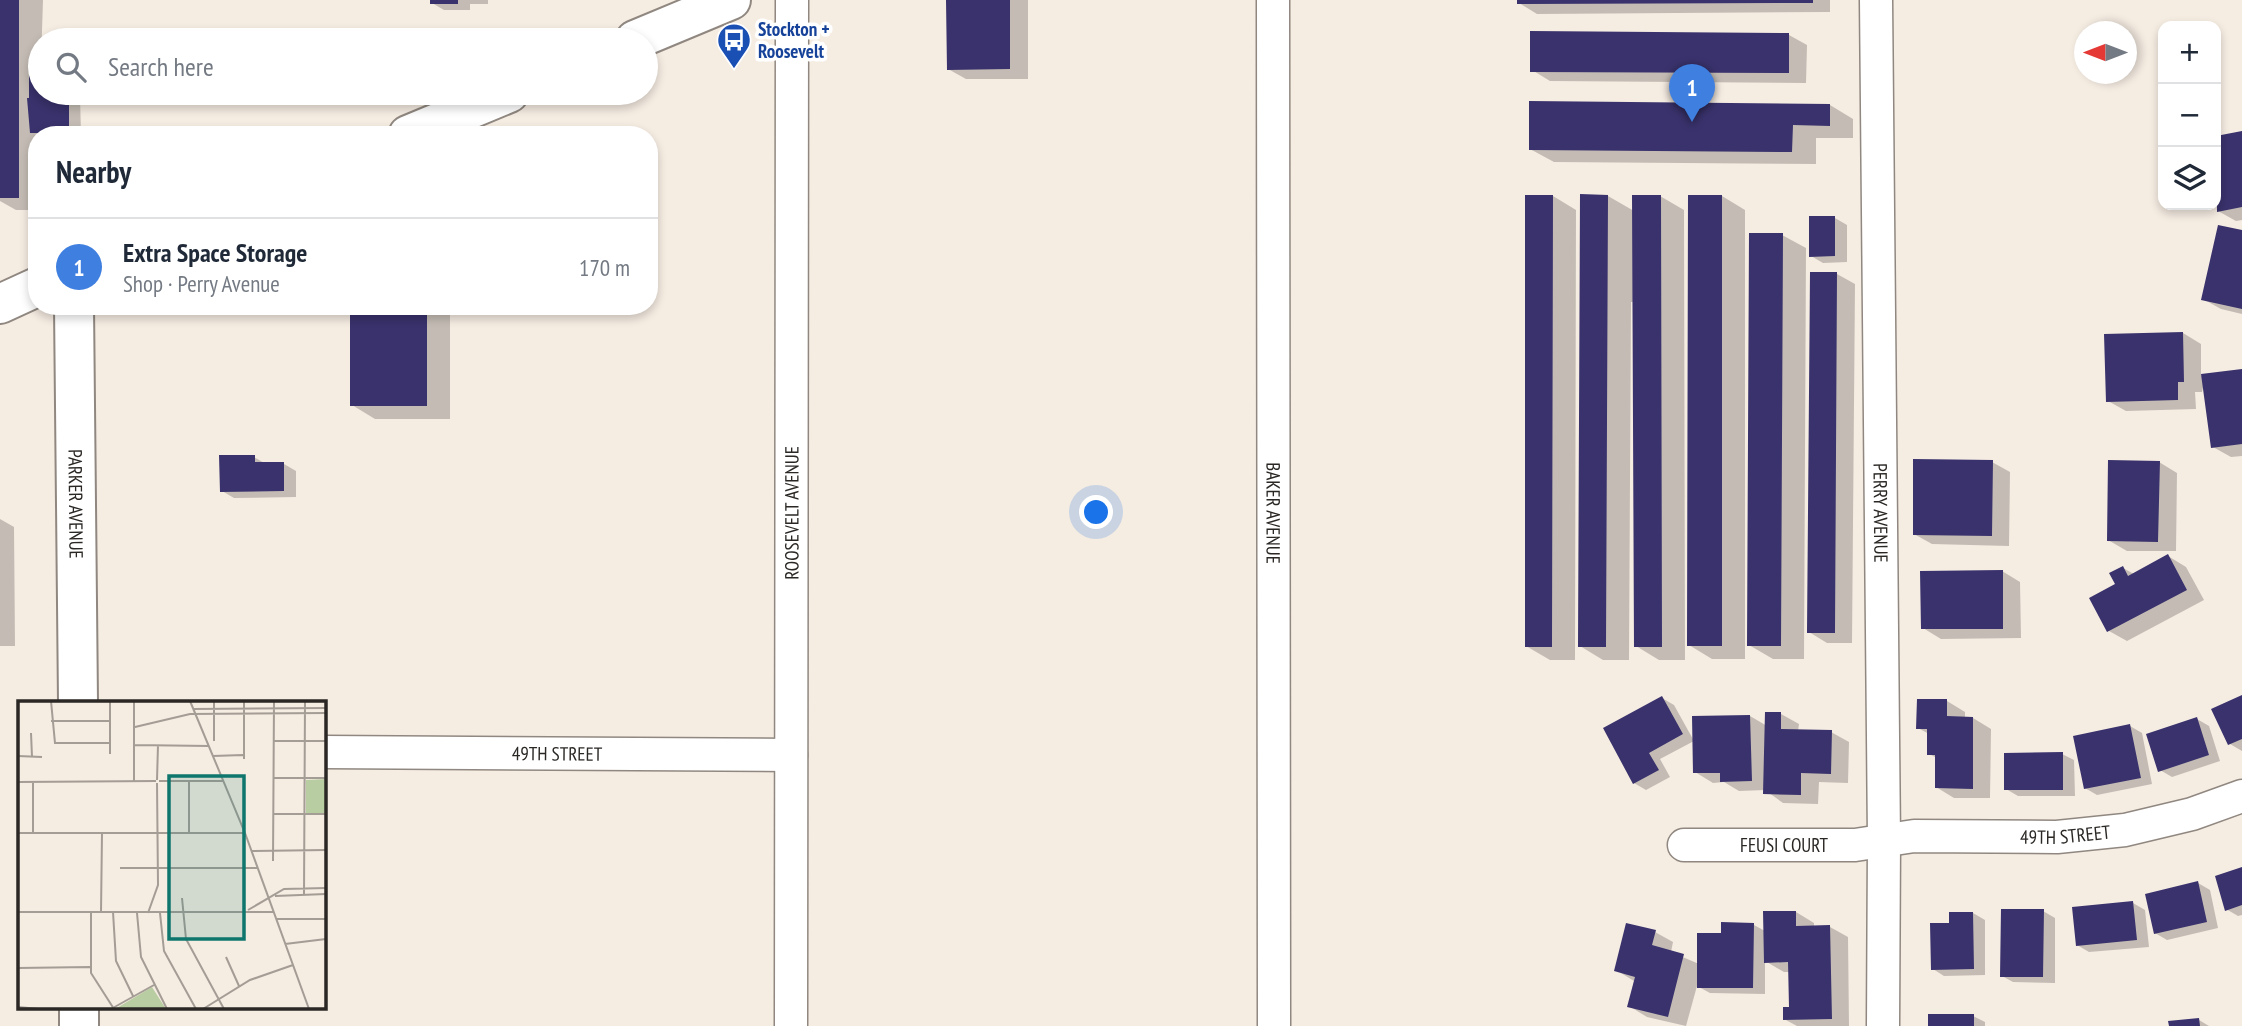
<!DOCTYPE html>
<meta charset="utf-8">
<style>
:root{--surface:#fff;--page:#f6f6f7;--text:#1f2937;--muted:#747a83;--line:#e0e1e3;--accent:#b45309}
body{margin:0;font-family:"PT Sans Narrow",sans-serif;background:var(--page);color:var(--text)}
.controls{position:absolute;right:21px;top:21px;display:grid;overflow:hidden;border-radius:14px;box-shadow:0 4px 10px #0003}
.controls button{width:63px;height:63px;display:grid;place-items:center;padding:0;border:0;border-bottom:2px solid var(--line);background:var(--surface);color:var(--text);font:35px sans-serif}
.compass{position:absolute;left:2074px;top:21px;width:63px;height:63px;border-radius:50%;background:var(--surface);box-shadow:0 4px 10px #0003;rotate:270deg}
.you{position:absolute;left:1097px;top:513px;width:24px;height:24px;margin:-18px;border:5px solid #fff;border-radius:50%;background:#1a73e8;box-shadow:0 0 0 10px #1a73e833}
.badge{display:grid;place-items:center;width:46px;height:46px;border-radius:50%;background:var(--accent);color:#fff;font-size:23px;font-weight:700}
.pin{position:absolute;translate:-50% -58px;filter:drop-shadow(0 2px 4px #0008)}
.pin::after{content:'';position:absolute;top:37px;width:24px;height:21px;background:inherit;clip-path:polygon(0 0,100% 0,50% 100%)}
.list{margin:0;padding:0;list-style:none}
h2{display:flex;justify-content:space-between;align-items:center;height:91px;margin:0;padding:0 28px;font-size:30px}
h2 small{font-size:23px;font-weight:400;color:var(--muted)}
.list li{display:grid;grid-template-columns:46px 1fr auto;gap:21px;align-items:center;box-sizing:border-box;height:98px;padding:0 28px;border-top:2px solid var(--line)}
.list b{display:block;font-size:26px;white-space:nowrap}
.list p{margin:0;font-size:23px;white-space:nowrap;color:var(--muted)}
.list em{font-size:23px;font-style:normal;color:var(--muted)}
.icon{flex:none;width:38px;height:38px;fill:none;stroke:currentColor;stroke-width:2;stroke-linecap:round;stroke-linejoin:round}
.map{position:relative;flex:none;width:2242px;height:1026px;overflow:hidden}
.search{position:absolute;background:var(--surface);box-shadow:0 4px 10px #0003;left:28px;top:28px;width:630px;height:77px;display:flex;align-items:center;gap:18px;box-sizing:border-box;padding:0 24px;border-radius:38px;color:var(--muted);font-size:26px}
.panel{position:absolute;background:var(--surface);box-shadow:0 4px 10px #0003;left:28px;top:126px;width:630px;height:189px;border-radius:28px}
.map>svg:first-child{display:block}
.shadow{fill:#0003}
.building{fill:#39326c}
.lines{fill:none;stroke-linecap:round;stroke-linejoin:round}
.street-casing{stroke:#908880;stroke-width:35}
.secondary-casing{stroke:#908880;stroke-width:42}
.street{stroke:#fff;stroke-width:32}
.secondary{stroke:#fff;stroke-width:38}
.labels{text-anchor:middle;stroke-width:7;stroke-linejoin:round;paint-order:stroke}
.transit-label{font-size:19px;font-weight:bold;fill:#164399;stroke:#fff;text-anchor:start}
.street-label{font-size:19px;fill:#2a2724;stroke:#fff}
.inset-road{fill:none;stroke:#a49d96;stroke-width:2}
.view{fill:#0f766e;fill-opacity:0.15;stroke:#0f766e;stroke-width:3.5}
.inset-edge{fill:none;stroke:#2a2724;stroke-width:3.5}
</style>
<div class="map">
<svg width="2242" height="1026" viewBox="0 0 2242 1026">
<rect width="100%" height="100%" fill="#f5ece2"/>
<!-- shadow -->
<path class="shadow" d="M0,0h43l-3,93h34l6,3 1,39h-44v75h-21l-16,-9z
M432,0h56v4h-18v6h-26l-12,-7z
M948,0h80v79h-62l-18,-10z
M1519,0h311v12l-293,2 -18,-11z
M1789,35l18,10 -1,38 -256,-2 -18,-11z
M94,93h68v9h-57z
M175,93h52l-17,9z
M1830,105l23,14v19h-37v26l-262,-2 -24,-13z
M2242,133v87l-6,1 -18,-10 -2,-73z
M1553,196l23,14 -1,450h-25l-24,-14z
M1582,196h26l26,15 26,-15 24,14 1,450h-26l-23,-14 -2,-344h-3l-2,358h-26l-23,-14z
M1722,196l23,14v449h-33l-23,-14z
M1835,218l12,7v37l-24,1 -12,-7z
M2242,232v82l-21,-5 -18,-10z
M1782,235l24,13 -2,411h-31l-24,-14z
M1837,274l18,10 -3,359h-25l-18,-11z
M352,306h98v113h-75l-23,-14z
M2183,333l18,11v32l41,-5v85l-11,1 -18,-10 -9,-64 -2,9h-7l1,17 -70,2 -18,-10z
M254,457l12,7h18l12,7v26l-62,1 -12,-7z
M1992,462l18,10 -1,74 -77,-2 -18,-10z
M2159,462l18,11 -1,78h-49l-19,-11z
M0,519l14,8 1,119h-15z
M2168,556l18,11 18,33 -77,41 -18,-10 14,-63 11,6z
M2002,571l18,11 1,56 -80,1 -18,-11z
M2242,697v54l-12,-7z
M1662,698l12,7 20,36 -34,18 10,18 -24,13 -12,-7z
M1947,701l18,11v6h8l18,11 -1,69h-36l-18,-11 1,-29 -8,-4v-20l-11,-6z
M1781,714l18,10 -1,7 33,1 18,10 -1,41 -29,-1 -1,22 -35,-1 -18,-13 -26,1 -15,-9 -11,1 -18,-11 55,-56 17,10z
M2197,719l12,7 11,35 -48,16 -12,-7z
M2130,726l12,7 10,51 -55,11 -12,-7z
M2062,754l12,6 1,36h-57l-12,-7z
M2242,869v46l-4,1 -12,-7z
M2198,883l12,7 8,38 -51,12 -12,-7z
M2133,903l12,7 4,37 -60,5 -12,-7z
M2043,911l12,7v65l-42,-1 -11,-6z
M1796,912l18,11v4h16l18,10 1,89h-52l-13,-7 7,-10 -1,-37h-6l-19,-11v33l-55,-1 -13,-7 -11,40 -39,-9 -18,-11 5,-25 -18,-11 39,-38 18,10 -2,10 28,12 24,-29 31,-10 11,6z
M1973,913l12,7v55l-41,1 -11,-7 17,-45v-10z
M1973,1016l12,6v4h-55z
M2199,1020l10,6h-39z"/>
<!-- building -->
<path class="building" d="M0,0h19v198h-19z
M430,0h28v4h-28z
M946,0h64v69l-63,1z
M1517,0h296v3l-296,1z
M1530,31l259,2v40l-259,-1z
M29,72h11v21h29v40h-39l-3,-35h2z
M92,93h59v3h-59z
M1529,101l301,3v22l-37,-1 -1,27 -263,-2z
M2242,131v76l-25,5 -1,-76z
M1580,194l28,1 -2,452h-28z
M1525,195h28l-1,452h-27z
M1632,195h29l1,452h-28z
M1688,195h34v451h-35z
M1809,216h26v40l-26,1z
M2218,225l24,5v79l-41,-9z
M1749,233h34l-2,413h-34z
M1810,272h27l-2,361h-28z
M350,306h77v100h-77z
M2183,332l1,50h-6v18l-72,2 -2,-68z
M2242,369v75l-31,4 -10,-74z
M219,455h36v7h29v29l-64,1z
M1913,459l80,1 -1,76 -79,-1z
M2108,460l52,1 -2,81 -51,-1z
M2168,554l19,36 -80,42 -18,-34 26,-14 -6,-11 14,-7 5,10z
M2003,570v59h-82l-1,-58z
M2242,695v44l-14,6 -17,-36z
M1662,696l21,38 -34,19 10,17 -26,14 -30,-56z
M1917,699h30v17l26,1v72l-38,-1v-33h-8v-26h-11z
M1765,712h16v17l51,1 -1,44 -30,-1v22l-38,-1z
M1750,715l2,66 -32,1v-9h-27l-1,-57z
M2197,717l12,38 -51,17 -12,-38z
M2130,724l11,54 -57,11 -11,-53z
M2063,752v38h-59v-37z
M2242,867v38l-17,6 -10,-35z
M2198,881l9,41 -53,12 -9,-40z
M2133,901l4,39 -61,6 -4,-39z
M2001,909h43l-1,68h-43z
M1763,911h33v15l34,-1 2,94 -49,1v-13h6l-1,-45 -24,1z
M1949,912h24l1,57 -43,1 -1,-47h19z
M1721,922l33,1 -1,65h-56v-55h24z
M1626,923l30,7 -4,15 32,9 -16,63 -41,-10 8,-30 -21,-6z
M1928,1014h46v12h-46z
M2199,1018l1,8h-31l-1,-5z"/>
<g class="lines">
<!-- street casing -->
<g class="street-casing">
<g id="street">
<path id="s1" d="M1273,0l1,1026"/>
<path id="s2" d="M1876,0l8,841 -1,185"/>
<path id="s3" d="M324,752l467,3"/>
<path id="s4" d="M1684,845h171l59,-9 143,1 68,-7 67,-16 50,-18"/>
<path id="s5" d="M791,1026l1,-1026"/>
</g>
</g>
<!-- secondary casing -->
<g class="secondary-casing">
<g id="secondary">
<path d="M635,40l96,-40"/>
<path d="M408,135l101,-42"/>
<path d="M0,304l37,-17"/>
<path id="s6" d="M74,306l4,396"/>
<path d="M79,1007v19"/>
</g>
</g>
<!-- street -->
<use href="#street" class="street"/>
<!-- secondary -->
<use href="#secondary" class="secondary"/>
</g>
<!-- icons -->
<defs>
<g id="bus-pin" transform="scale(1.75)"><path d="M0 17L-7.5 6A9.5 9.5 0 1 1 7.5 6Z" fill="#1a4fb4" stroke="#fff"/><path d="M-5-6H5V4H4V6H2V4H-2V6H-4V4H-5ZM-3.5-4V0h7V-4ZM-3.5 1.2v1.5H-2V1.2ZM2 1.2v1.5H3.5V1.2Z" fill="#fff"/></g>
</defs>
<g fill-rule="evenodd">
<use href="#bus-pin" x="734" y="40"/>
</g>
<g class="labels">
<!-- transit labels -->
<g class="transit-label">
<text x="758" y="36">Stockton +<tspan x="758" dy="22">Roosevelt</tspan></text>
</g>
<!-- street labels -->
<g class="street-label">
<text dy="7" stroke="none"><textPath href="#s6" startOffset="198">PARKER AVENUE</textPath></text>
<text dy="7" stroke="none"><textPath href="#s5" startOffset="513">ROOSEVELT AVENUE</textPath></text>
<text dy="7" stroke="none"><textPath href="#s1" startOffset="513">BAKER AVENUE</textPath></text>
<text dy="7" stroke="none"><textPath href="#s2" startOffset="513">PERRY AVENUE</textPath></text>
<text dy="7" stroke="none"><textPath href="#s3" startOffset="233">49TH STREET</textPath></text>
<text dy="7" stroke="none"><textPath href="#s4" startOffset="382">49TH STREET</textPath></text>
<text dy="7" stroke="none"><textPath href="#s4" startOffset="100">FEUSI COURT</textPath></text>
</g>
</g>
<!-- overview -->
<g transform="translate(18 701)">
<rect width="308" height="308" fill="#f5ece2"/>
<path d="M308,78v34h-20v-33zM134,286l14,22h-51z" fill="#b9cda2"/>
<path class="inset-road" d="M33,0l4,42h55M92,0v53M116,0v80M172,0l55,132 64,176M226,0v58M175,8l133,-1M33,20h59M117,26l55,-13 136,-1M13,32l1,24M196,40v-40M255,40h53M116,44l75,1M0,55l24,1M195,55l30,-1M255,77h53M139,79l1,-35M141,80h65M0,81l138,-1M15,81v51M255,113h53M0,132h227M171,132v-52M234,150l74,-1M255,160l1,-160M102,167h138M286,193l1,-193M257,195l51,-2M164,197l4,41 38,70M230,209l36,-21 42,-1M0,211h256M73,211v61l23,36M83,211l1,-79M95,211l3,49 17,35M119,212l4,44 26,52M130,212l10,-28 -1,-102M142,212l4,38 32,58M258,218h50M267,243l41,-5M208,256l13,29M0,267l72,-1M0,306l21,2M93,308l43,-24M185,308l47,-29 43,-15"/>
<path class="view" d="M151,75h75v163h-75z"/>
<rect width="308" height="308" class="inset-edge"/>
</g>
</svg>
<div class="controls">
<button>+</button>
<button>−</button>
<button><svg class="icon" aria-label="layers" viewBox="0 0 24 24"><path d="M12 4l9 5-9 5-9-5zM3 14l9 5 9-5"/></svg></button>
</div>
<svg class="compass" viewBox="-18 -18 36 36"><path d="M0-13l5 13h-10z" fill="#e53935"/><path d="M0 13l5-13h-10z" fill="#747a83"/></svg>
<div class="you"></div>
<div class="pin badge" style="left:1692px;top:122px;background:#3f7fe0">1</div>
<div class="search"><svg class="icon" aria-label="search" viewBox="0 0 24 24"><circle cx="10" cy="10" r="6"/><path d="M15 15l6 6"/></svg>Search here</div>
<section class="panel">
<h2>Nearby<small></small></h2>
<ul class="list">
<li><span class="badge" style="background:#3f7fe0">1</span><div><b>Extra Space Storage</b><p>Shop · Perry Avenue</p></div><em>170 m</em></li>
</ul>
</section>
</div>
